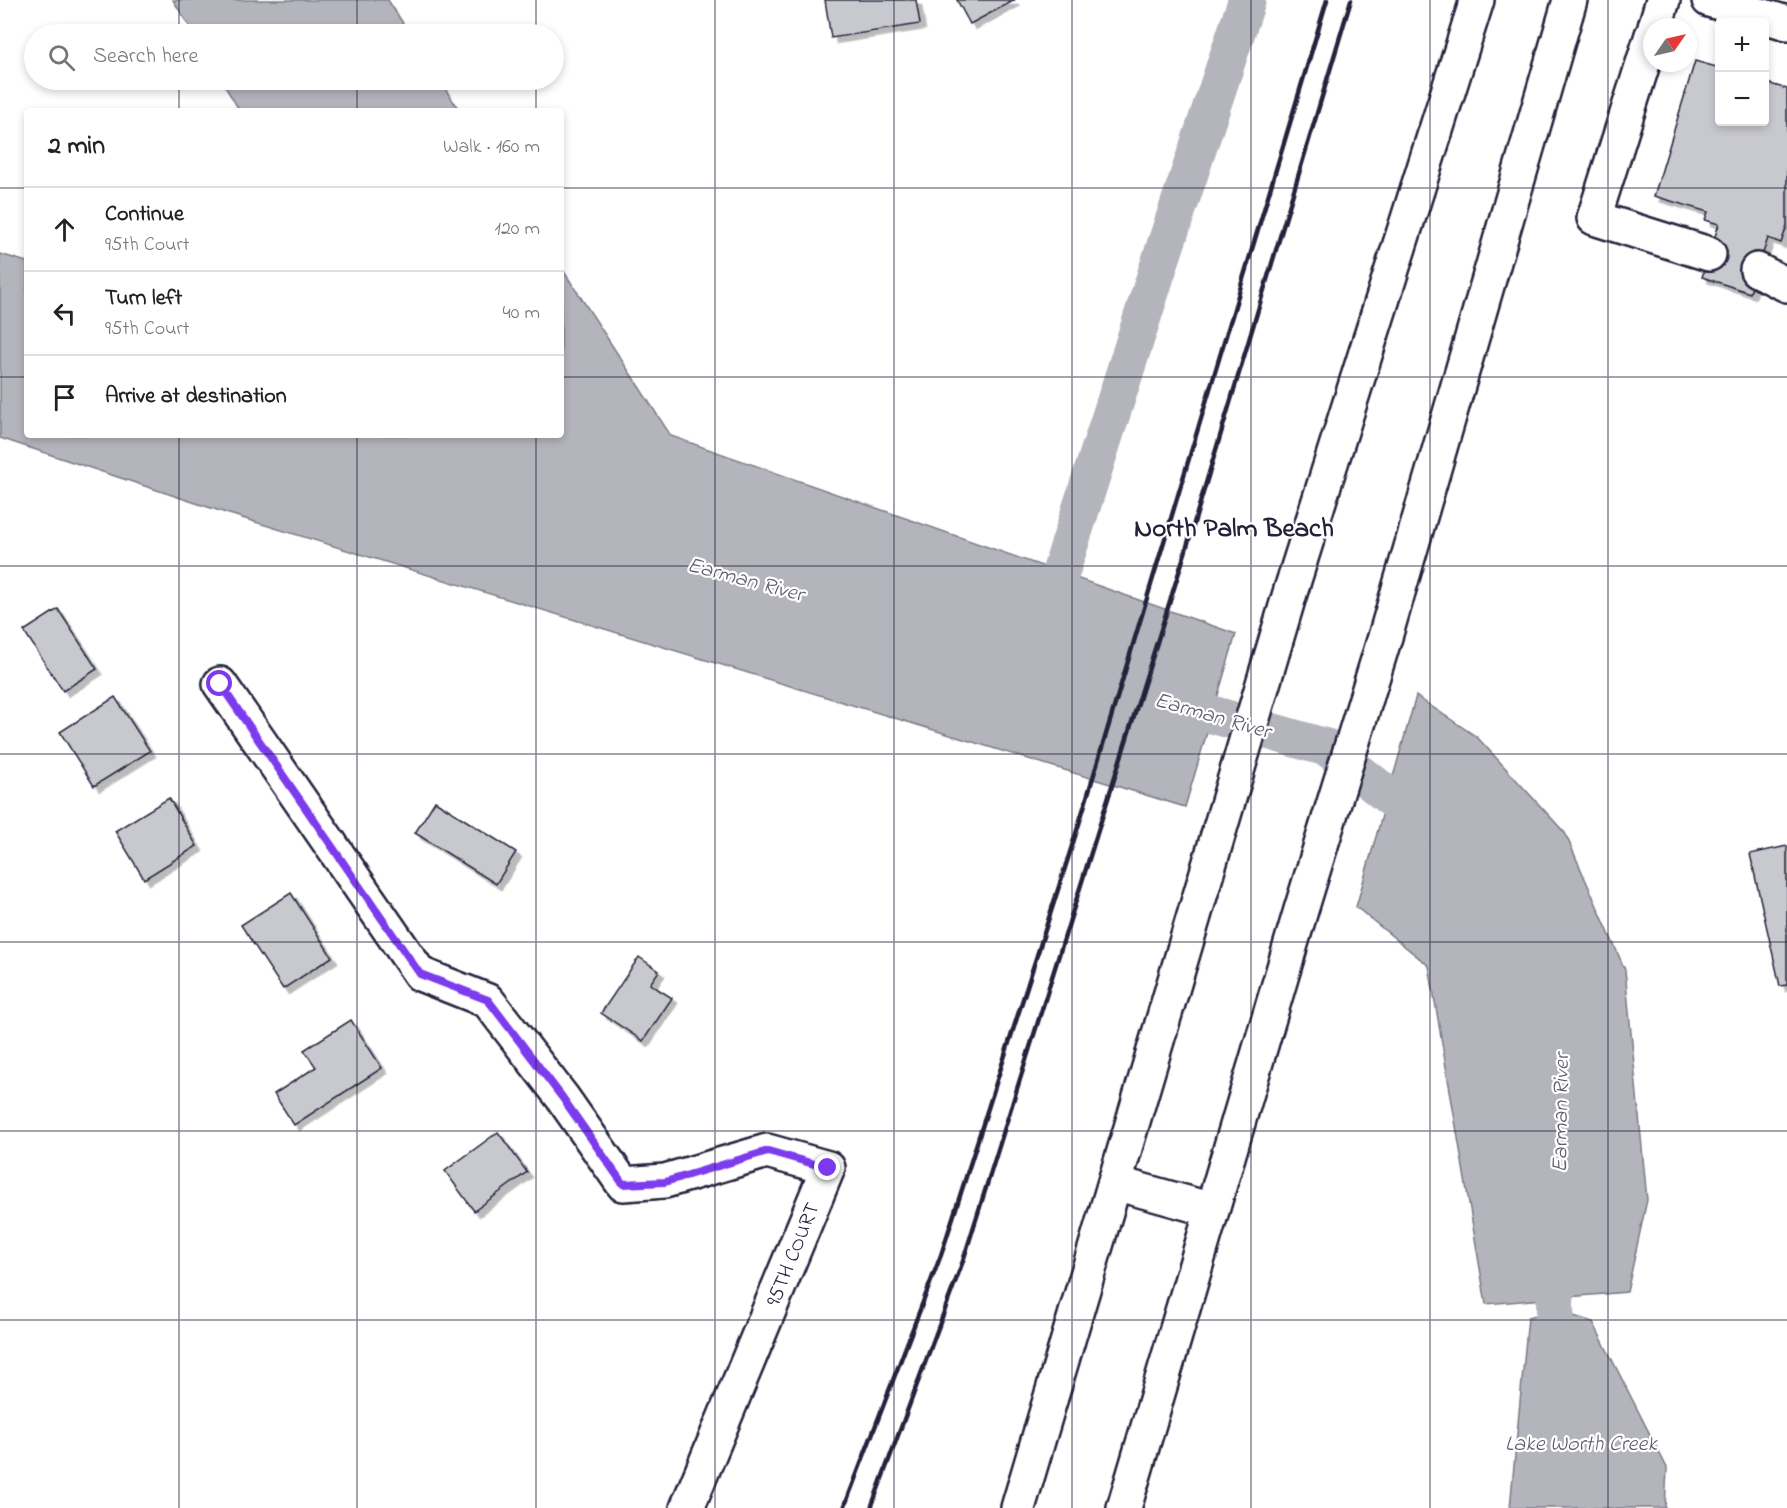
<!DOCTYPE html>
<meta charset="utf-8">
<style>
:root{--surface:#fff;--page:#f2f2f2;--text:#222;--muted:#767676;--line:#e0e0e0}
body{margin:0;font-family:"Indie Flower",sans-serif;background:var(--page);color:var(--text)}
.controls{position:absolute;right:18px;top:18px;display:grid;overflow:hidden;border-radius:6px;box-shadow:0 3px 9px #0003}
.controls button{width:54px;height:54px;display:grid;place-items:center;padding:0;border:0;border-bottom:2px solid var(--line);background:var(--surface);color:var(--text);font:30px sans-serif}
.compass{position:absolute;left:1643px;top:18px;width:54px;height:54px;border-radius:50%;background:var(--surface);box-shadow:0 3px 9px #0003;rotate:56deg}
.stop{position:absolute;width:18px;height:18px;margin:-14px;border:4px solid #7c3aed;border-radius:50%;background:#fff}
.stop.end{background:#7c3aed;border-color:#fff;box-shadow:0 2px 6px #0008}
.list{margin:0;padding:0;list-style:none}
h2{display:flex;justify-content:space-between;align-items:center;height:78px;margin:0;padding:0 24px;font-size:26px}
h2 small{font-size:20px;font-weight:400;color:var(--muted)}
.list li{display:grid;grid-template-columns:39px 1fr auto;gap:18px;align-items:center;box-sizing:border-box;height:84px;padding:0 24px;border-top:2px solid var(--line)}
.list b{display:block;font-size:22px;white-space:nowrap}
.list p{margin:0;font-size:20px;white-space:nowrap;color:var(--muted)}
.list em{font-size:20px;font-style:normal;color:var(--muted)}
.icon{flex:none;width:33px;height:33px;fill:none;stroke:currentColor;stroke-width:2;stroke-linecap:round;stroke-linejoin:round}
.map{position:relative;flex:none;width:1787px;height:1508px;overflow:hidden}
.search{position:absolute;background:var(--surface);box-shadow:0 3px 9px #0003;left:24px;top:24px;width:540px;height:66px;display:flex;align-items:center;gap:15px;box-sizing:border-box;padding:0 21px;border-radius:33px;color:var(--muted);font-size:22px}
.panel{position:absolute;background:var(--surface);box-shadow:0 3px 9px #0003;left:24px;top:108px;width:540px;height:330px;border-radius:6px}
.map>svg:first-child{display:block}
.water{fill:#b4b4bc;stroke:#7a7a88;stroke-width:1.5}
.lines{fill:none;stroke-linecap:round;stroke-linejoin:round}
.canal{stroke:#b4b4bc;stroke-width:38}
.building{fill:#c8c8cf;stroke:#22223b;stroke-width:1.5;filter:url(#shadow)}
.minor-casing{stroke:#22223b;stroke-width:38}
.major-casing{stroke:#22223b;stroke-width:38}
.minor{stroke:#fff;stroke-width:33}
.major{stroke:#fff;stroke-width:33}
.rail{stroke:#22223b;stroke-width:4.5}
.route{stroke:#7c3aed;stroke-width:8}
.grid{fill:none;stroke:#22223b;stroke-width:1.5;stroke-opacity:0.55}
.labels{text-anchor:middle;stroke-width:4.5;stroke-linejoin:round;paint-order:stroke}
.street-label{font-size:21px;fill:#22223b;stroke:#fff}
.water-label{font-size:22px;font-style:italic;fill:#5c5c6f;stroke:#fff}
.district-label{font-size:27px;font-weight:bold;fill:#22223b;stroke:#fff}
</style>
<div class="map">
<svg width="1787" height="1508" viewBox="0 0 1787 1508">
<defs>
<filter id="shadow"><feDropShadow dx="5.5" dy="5.5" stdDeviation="0" flood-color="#0004"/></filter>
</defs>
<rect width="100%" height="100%" fill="#fff"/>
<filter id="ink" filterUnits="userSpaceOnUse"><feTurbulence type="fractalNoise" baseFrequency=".0167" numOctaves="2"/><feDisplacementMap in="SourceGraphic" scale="12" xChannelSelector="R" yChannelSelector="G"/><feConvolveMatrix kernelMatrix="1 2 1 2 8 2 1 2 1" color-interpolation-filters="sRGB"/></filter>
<g filter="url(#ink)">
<!-- water -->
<path class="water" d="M173,0h215l22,34h-216z
M221,80h218l21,31h-220z
M0,254l27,8v173h534v-168l110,169 565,198 -51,173 -959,-294 -226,-75z
M1416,696l61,41 88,96 60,137 22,230 -20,92 -141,12 -57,-338 -73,-59z
M1555,1310l38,12 74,146 -2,40h-155l18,-191z"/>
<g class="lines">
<!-- canal -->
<path class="canal" d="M1045,621l116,-362 86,-259
M1162,700l166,48 100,79
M1556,1246l-1,64 4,50"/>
</g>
<!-- building -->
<path class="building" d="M825,0h91l4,24 -89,14z
M957,0h58l-45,24z
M1695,61l25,7v54h44v-40l23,7v137l-6,17 -13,-5 -18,55 -48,-16 17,-53 -14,-4 3,-8 -54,-16z
M58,609l39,60 -34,22 -39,-60z
M115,697l35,54 -56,35 -34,-54z
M169,798l28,48 -53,33 -29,-48z
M435,801l81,51 -20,32 -81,-51z
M1787,846v139l-7,1 -30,-132z
M291,893l41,64 -49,32 -42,-64z
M639,957l20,14 -9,13 22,14 -29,43 -42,-28z
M351,1020l31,48 -88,57 -20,-31 42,-27 -12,-17z
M498,1132l29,40 -53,39 -29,-40z"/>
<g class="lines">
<!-- minor casing -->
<g class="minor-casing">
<path id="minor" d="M1709,0l78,23
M1655,27l8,-27
M1652,35l-58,183 115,36
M1757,270l30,15
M220,684l200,290 68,27 74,96 61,87 42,-3 102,-30 61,17 -141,340"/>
</g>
<!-- major casing -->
<g class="major-casing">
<path id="major" d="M1115,1183l97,27
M1018,1508l272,-915 187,-593
M1124,1508l177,-598 84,-273 185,-637"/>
</g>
<!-- minor -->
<use href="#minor" class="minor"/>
<!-- major -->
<use href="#major" class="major"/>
<!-- rail -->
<path class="rail" d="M844,1508l97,-253 138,-431 248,-824
M871,1508l92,-247 222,-708 166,-553"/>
</g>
</g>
<g class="lines" filter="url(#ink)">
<!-- route -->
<path class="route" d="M220,684l200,290 68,26 74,97 61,87 42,-2 103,-31 60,17"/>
</g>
<!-- grid -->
<path class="grid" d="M179,0v34M357,0v34M536,0v34M715,0v1508M894,0v1508M1072,0v1508M1251,0v1508M1430,0v1508M1608,0v1508M179,80v31M357,80v31M536,80v31M0,188h27M561,188h1226M0,377h27M561,377h1226M179,435v1073M357,435v1073M536,435v1073M0,566h1787M0,754h1787M0,942h1787M0,1131h1787M0,1320h1787"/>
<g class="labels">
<!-- street labels -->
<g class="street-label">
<text transform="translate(792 1254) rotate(-68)" y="7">95TH COURT</text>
</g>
<!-- water labels -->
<g class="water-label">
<text transform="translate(746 578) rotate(15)" y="8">Earman River</text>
<text transform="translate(1213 714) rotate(16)" y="8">Earman River</text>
<text transform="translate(1559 1113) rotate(-89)" y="8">Earman River</text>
<text x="1581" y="1450">Lake Worth Creek</text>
</g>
<!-- district labels -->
<g class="district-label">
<text x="1234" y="536">North Palm Beach</text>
</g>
</g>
</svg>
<div class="controls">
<button>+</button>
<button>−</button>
</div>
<svg class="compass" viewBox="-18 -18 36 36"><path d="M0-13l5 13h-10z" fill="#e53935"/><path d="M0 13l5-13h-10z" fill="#767676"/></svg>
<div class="stop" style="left:220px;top:684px"></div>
<div class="stop end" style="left:828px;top:1168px"></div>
<div class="search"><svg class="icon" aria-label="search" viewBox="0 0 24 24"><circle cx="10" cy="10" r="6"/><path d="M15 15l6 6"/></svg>Search here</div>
<section class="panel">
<h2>2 min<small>Walk · 160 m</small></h2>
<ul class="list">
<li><svg class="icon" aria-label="ahead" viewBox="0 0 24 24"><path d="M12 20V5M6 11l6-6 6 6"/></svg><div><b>Continue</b><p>95th Court</p></div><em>120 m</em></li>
<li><svg class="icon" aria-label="left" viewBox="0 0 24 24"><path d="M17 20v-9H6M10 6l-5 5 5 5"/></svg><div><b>Turn left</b><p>95th Court</p></div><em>40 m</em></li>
<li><svg class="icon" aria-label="arrive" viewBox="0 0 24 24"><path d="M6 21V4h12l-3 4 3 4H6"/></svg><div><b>Arrive at destination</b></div></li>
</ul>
</section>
</div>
